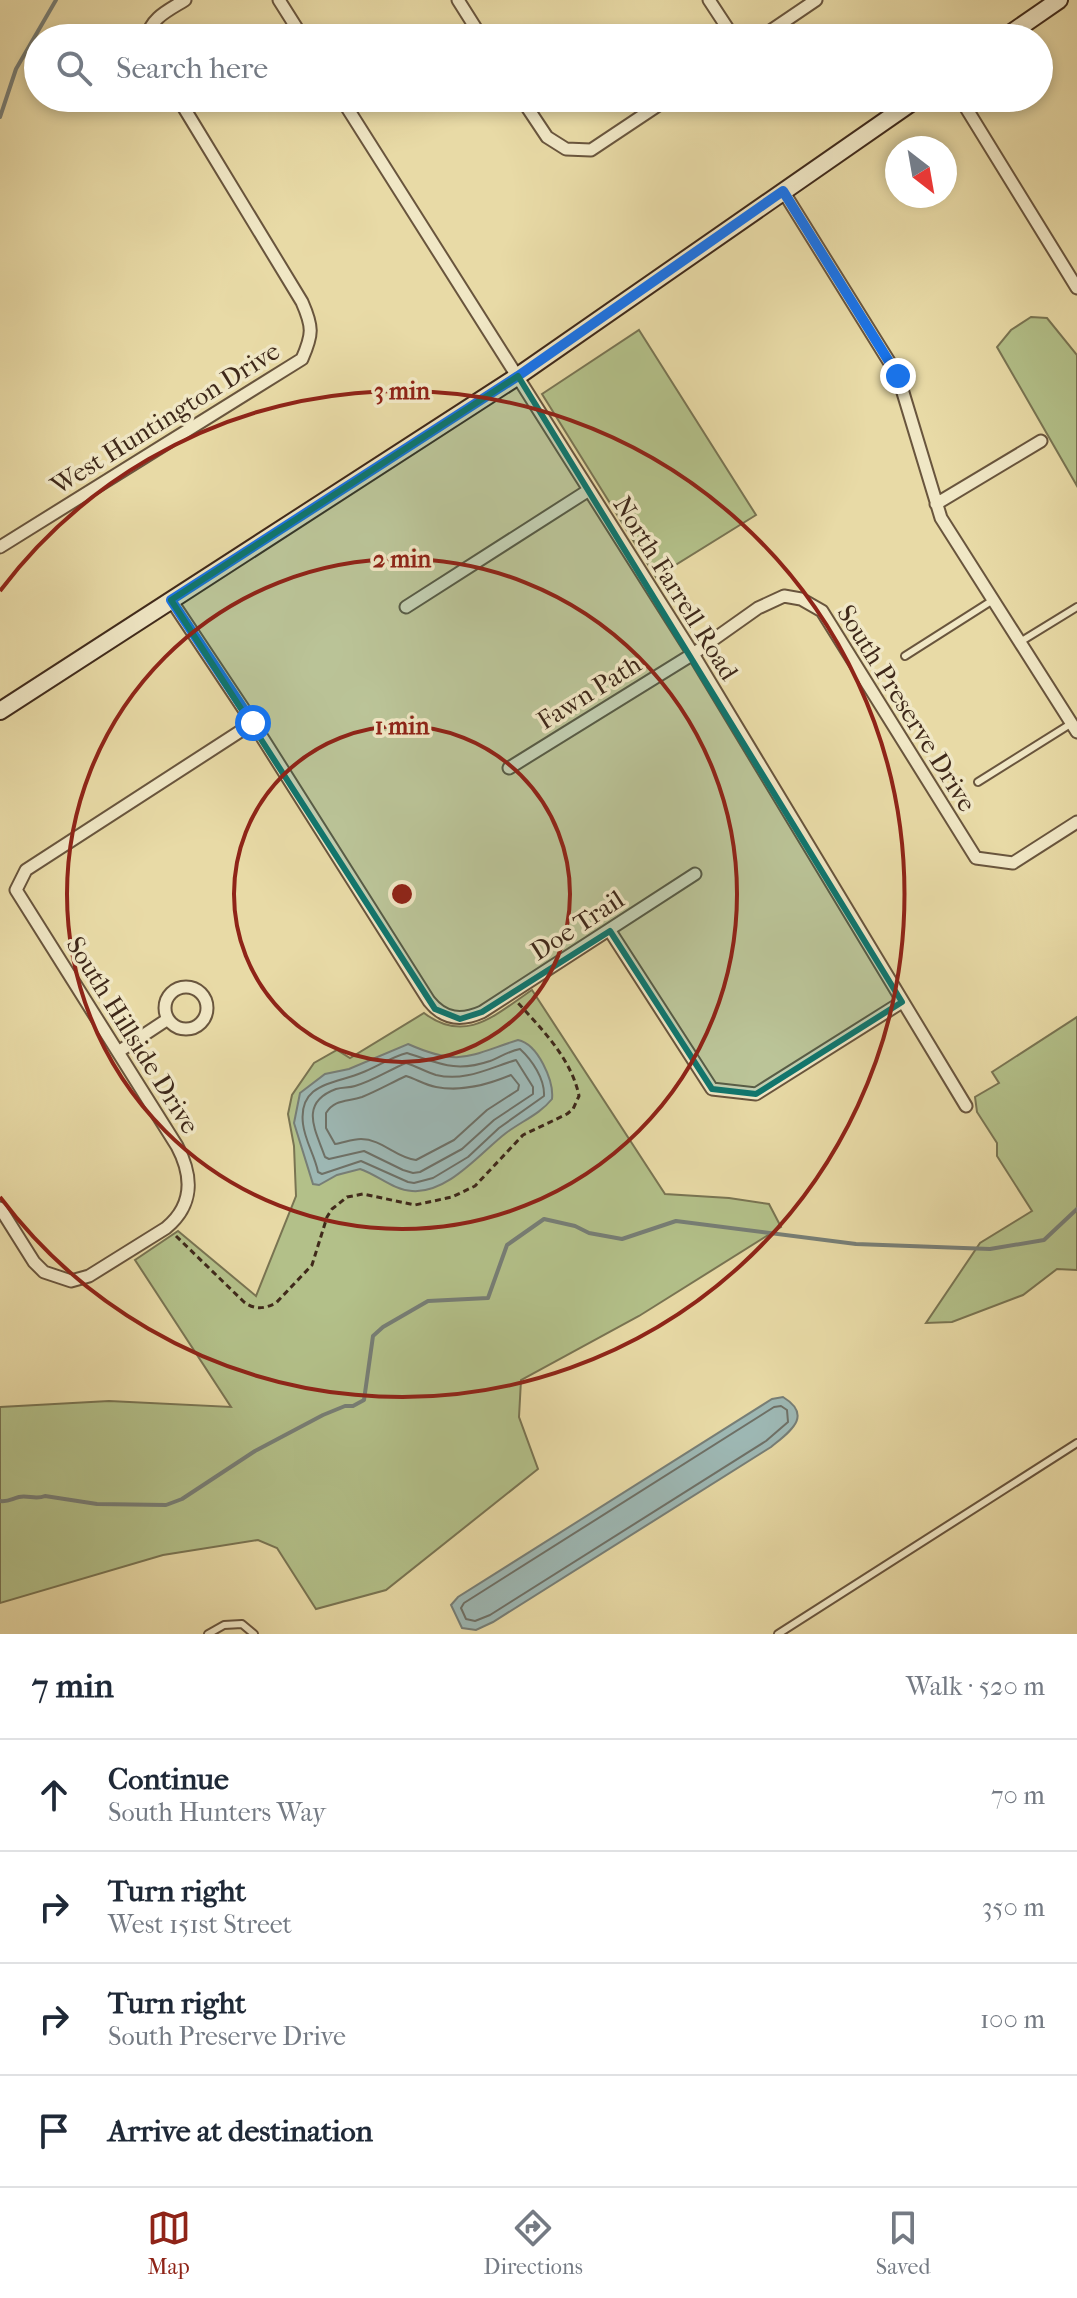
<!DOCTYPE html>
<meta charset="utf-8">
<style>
:root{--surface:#fff;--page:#f2f2f3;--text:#1f2937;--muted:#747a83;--line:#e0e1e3;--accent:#8f2418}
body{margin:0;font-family:"IM FELL French Canon",serif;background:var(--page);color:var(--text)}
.compass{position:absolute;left:885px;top:136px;width:72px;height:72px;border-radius:50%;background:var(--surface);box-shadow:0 4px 12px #0003;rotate:149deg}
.stop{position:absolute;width:24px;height:24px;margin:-18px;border:6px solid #1a73e8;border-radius:50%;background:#fff}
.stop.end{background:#1a73e8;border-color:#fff;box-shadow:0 2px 8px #0008}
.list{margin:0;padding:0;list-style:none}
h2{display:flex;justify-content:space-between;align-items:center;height:104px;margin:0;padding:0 32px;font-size:34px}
h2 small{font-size:26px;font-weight:400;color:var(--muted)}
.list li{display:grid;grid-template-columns:52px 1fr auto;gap:24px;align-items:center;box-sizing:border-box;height:112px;padding:0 32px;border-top:2px solid var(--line)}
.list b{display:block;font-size:30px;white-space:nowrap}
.list p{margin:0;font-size:26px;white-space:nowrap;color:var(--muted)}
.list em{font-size:26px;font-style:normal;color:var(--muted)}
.icon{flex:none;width:44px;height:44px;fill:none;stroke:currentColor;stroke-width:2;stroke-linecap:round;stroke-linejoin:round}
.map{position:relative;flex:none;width:1077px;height:1634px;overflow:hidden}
.search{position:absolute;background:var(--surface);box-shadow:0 4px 12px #0003;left:24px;right:24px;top:24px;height:88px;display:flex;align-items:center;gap:20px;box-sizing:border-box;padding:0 28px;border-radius:44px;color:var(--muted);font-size:30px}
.sheet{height:552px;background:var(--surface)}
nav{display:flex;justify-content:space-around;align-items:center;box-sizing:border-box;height:112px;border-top:2px solid var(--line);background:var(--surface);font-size:22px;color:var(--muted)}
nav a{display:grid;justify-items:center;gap:4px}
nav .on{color:var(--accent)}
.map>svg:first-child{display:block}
.green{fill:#b3c089;stroke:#797452;stroke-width:2}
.water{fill:#9db7b3;stroke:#777e76;stroke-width:2}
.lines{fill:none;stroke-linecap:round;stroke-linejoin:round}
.shore{stroke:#6e7066;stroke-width:2}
.stream{stroke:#777e76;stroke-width:4}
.lane-casing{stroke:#69553d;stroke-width:10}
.street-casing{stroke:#69553d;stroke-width:15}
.secondary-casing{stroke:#3f291a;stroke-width:20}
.path{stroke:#3f291a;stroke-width:3;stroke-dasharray:6 4;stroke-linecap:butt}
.lane{stroke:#f0e7c5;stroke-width:6}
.street{stroke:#f0e7c5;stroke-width:11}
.secondary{stroke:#f0e7c5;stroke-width:16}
.route{stroke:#1a73e8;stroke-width:10}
.marked{fill:#0f766e;fill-opacity:0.2;stroke:#0f766e;stroke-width:6;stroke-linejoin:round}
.ring{fill:none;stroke:#8f2418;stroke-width:4}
.labels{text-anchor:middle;stroke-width:7;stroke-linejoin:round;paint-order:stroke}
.street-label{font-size:26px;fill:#3f291a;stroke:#f0e7c5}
.centre{fill:#8f2418;stroke:#f0e7c5;stroke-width:4}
.ring-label{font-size:24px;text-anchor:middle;font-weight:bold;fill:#8f2418;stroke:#f0e7c5;stroke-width:7;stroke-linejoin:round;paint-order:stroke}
</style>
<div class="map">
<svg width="1077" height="1634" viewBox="0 0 1077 1634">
<rect width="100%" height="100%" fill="#e8daa6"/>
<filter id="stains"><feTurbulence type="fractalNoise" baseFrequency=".0025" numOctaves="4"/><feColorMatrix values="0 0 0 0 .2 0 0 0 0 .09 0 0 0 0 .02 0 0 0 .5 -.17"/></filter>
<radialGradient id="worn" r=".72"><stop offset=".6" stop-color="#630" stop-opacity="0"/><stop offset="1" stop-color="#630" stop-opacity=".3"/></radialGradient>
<!-- green -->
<path class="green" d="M1031,317l16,1 30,37v131l-80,-139 14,-17z
M639,330l117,185 -100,62 -114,-183z
M532,990l133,204 64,4 40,6 12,23 -142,89 -118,64 -2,37 19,52 -152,121 -70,19 -39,-61 -19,-8 -95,15 -163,48v-196l109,-6 122,6 -96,-147 43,-29 78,65 40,-100 -2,-50 -6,-32 4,-19 22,-32 23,-13 13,8 74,-45c42,32 72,1 108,-23z
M1077,1017v253l-20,-1 -34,26 -71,27 -26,1 54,-80 52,-32 -35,-55v-13l-20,-31 -2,-15 24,-14 -7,-11z"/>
<!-- water -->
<path class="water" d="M518,1040c20,4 36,41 34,59 -12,15 -30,22 -46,34 -25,19 -58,61 -94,58 -19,-1 -34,-16 -52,-22l-23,6 -18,10 -6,-1 -19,-61 6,-30 25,-19 24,-5 59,-25c52,23 60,12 110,-4z
M783,1397c31,19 6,35 -12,50l-278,175 -17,8 -14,-2 -11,-23 7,-8 314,-198z"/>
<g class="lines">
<!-- shore -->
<path class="shore" d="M520,1049c12,11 25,30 24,47l-45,32 -31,29 -35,21 -19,5 -6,-1 -47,-21 -39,13 -4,-2c-3,-16 -13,-31 -15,-48 -5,-41 31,-40 58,-51 16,-6 30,-16 46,-20 32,10 48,20 83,8 10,-4 19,-10 30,-12z
M516,1060l17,27v7l-39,26 -32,29 -42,23 -7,1 -10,-3 -39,-19 -35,8 -4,-2c-9,-26 -27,-54 11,-68 7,-2 13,-1 19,-3 18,-5 34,-16 51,-23 10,3 20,9 30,12 29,7 53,-7 80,-15z
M511,1075l8,10 -1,5 -31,20 -33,30 -38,20c-20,-2 -34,-21 -55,-21 -9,0 -18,4 -26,5l-9,-16v-15c9,-14 21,-11 36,-16 15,-6 29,-14 44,-21 10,3 19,9 30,11 26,5 51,-2 75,-12z
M781,1406l6,4 1,12 -22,19 -276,174 -15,6 -9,-2 -5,-11 3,-5 310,-196z"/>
<!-- stream -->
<path class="stream" d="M0,117l16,-48 40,-69
M0,1501c9,1 11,-2 19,-4 9,-2 17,3 26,-1l52,8 69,1 16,-6 73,-48 68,-36 22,-9h8l11,-6 9,-64 10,-9 45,-26 60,-3 19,-53 37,-26 31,7 14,7 33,6 54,-18 180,23 134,5 54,-9 33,-31"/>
<!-- lane casing -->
<g class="lane-casing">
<path id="lane" d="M1020,642l57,-35
M905,656l88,-56
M978,782l94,-59
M208,1634l16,-9 18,-1 12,10
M778,1634l299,-191"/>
</g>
<!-- street casing -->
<g class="street-casing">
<path id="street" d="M279,0l24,38
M458,0l24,38
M709,0l25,38
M147,38c3,-20 22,-28 38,-38
M760,38l56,-38
M341,98l352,556 273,452
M521,98l26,39 19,12 25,1 78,-52
M960,98l117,190
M783,191l115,185 43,142 136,214
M936,504l105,-63
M0,547l302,-188c11,-25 11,-32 0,-57l-124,-204
M171,600l82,123 176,278c15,19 33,20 53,11l213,-138
M406,607l183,-117
M509,768l184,-114 65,-46 26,-12 17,3 21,12 154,247 37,5 64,-41
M610,931l102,158 44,5 146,-92
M165 1008a21 21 0 1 1 42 0a21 21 0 1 1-42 0Z
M118,1052l50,-33
M0,1208l34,54 10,10 27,9 18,-5 77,-48c28,-23 27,-52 11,-82l-161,-256 10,-20 227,-147"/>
</g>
<!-- secondary casing -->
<g class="secondary-casing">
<path id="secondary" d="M1004,38l55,-38
M0,711l518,-335 400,-278"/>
</g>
<!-- path -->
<path class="path" d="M176,1236l68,66c11,8 20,7 32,1l36,-38 15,-48 5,-8 15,-12 16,-3 52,11 37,-8 23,-11 48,-51 44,-21 6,-5 6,-13c-7,-36 -37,-67 -61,-93"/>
<!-- lane -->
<use href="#lane" class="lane"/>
<!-- street -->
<use href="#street" class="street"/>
<!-- secondary -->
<use href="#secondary" class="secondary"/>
</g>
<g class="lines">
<!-- route -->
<path class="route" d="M253,723l-82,-123 347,-224 265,-185 115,185"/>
</g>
<!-- marked area -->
<path class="marked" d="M518,376l384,626 -146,92 -44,-5 -102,-158 -128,81 -22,7 -25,-10 -264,-409z"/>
<!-- distance rings -->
<g class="ring">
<circle cx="402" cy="894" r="168"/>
<circle cx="402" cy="894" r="335"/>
<path d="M0 591A503 503 0 1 1 0 1197"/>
</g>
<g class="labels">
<!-- street labels -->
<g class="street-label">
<text transform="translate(165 418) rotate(-32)" y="9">West Huntington Drive</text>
<text transform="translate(676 588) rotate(58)" y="9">North Farrell Road</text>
<text transform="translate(589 692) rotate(-32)" y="9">Fawn Path</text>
<text transform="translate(907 708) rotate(58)" y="9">South Preserve Drive</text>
<text transform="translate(577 925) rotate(-33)" y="9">Doe Trail</text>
<text transform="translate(133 1035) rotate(58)" y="9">South Hillside Drive</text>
</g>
</g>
<circle cx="402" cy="894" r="12" class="centre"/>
<g class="ring-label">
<text x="402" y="399">3 min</text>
<text x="402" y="567">2 min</text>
<text x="402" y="734">1 min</text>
</g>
<rect width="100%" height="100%" filter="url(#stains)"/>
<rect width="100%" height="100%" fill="url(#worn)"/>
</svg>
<svg class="compass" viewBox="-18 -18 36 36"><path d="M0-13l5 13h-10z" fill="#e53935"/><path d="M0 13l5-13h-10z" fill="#747a83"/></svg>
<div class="stop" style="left:253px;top:723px"></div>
<div class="stop end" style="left:898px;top:376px"></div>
<div class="search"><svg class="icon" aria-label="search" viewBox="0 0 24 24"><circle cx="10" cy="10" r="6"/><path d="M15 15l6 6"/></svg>Search here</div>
</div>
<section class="sheet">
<h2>7 min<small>Walk · 520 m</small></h2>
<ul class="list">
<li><svg class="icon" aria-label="ahead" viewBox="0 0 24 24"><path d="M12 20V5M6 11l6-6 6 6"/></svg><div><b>Continue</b><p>South Hunters Way</p></div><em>70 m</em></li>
<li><svg class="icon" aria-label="right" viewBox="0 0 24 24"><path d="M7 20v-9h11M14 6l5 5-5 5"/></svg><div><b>Turn right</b><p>West 151st Street</p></div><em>350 m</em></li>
<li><svg class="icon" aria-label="right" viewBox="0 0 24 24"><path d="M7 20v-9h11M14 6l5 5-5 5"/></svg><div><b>Turn right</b><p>South Preserve Drive</p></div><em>100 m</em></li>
<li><svg class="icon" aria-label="arrive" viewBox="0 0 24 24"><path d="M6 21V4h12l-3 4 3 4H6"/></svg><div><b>Arrive at destination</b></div></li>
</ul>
</section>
<nav>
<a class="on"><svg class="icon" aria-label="map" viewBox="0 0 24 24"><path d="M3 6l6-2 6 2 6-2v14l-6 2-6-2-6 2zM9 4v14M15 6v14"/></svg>Map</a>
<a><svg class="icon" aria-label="directions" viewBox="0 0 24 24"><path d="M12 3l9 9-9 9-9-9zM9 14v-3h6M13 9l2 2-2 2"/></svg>Directions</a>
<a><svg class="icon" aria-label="saved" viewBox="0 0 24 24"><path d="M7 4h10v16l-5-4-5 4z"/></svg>Saved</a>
</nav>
